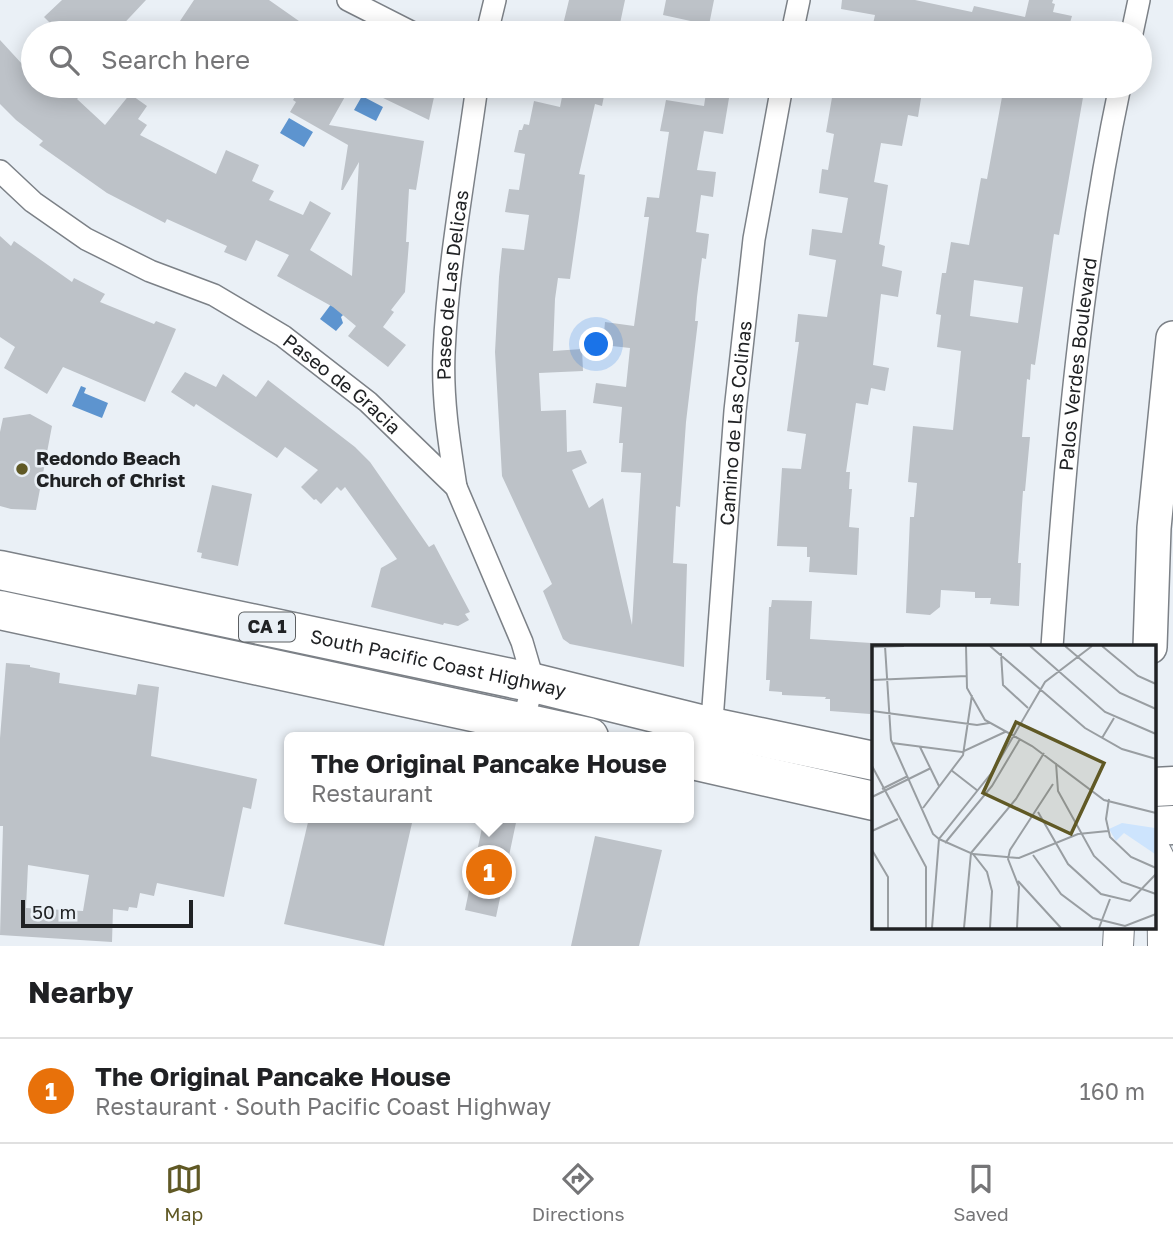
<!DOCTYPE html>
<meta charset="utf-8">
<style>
:root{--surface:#fff;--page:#f6f6f6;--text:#202124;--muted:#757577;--line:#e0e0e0;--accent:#605925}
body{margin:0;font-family:"Golos Text",sans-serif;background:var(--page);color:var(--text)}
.scale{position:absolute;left:21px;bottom:18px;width:172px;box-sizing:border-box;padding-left:7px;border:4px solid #202224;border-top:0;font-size:19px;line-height:24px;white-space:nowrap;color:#202224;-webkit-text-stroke:5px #eaf0f6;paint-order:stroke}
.you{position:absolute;left:597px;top:345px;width:24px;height:24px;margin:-18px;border:5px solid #fff;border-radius:50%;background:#1a73e8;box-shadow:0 0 0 10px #1a73e833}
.badge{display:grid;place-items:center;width:46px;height:46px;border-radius:50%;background:var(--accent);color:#fff;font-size:23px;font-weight:700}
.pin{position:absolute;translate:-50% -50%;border:4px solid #fff;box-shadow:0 2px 7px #0006}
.popup{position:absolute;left:284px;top:732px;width:410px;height:91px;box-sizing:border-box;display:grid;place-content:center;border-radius:10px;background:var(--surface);filter:drop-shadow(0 2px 5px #0005);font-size:23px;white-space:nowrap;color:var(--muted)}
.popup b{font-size:26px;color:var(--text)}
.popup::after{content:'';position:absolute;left:50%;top:100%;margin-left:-14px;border:14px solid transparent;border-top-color:var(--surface)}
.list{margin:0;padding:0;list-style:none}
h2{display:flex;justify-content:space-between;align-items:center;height:91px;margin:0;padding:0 28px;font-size:30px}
h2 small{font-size:23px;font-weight:400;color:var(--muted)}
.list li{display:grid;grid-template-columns:46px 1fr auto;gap:21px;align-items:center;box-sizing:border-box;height:105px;padding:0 28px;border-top:2px solid var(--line)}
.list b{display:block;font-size:26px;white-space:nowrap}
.list p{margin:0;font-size:23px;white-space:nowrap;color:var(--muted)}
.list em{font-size:23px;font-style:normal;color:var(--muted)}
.icon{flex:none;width:38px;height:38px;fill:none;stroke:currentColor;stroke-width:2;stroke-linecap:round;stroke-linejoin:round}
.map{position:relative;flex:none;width:1173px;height:946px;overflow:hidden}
.search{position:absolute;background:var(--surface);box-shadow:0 4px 18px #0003;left:21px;right:21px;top:21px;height:77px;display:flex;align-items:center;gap:18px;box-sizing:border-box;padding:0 24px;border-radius:38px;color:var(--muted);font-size:26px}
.sheet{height:196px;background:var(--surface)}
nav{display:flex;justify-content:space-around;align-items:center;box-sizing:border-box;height:98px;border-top:2px solid var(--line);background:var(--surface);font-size:19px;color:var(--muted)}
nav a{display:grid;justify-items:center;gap:4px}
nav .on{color:var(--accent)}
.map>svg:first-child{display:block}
.water{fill:#5d94cf}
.building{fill:#bdc2c8;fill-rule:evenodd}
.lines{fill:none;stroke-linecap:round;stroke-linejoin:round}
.street-casing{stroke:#7c8187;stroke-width:24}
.secondary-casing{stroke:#7c8187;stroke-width:32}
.primary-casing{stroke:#7c8187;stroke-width:36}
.highway-casing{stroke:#7c8187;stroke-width:41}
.street{stroke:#fff;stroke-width:21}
.secondary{stroke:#fff;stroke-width:30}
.primary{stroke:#fff;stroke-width:33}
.highway{stroke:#fff;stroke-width:38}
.poi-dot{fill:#605925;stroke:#eaf0f6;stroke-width:2.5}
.labels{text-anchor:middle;stroke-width:5;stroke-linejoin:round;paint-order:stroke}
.shield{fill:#eaf0f6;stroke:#5d6063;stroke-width:2}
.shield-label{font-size:18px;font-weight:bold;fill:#202224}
.street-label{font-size:19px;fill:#202224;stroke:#eaf0f6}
.poi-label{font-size:19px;font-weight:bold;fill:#202224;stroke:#eaf0f6;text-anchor:start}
.inset-road{fill:none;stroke:#999ea2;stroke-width:2}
.view{fill:#605925;fill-opacity:0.15;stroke:#605925;stroke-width:3.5}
.inset-edge{fill:none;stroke:#202224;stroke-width:3.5}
</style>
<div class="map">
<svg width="1173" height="946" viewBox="0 0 1173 946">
<rect width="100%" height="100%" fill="#eaf0f6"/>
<!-- water -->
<path class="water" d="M362,96l21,11 -7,14 -22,-11z
M289,118l24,14 -9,15 -24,-14z
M344,287l3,24 -6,6 2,6 -7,8 -16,-12z
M81,386l5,2 -2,5 24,10 -6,15 -30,-12z"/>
<!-- building -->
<path class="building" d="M62,0h84l-31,33h-55l-16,-16z
M194,0h75l47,33h-127l-11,-9z
M569,0h56l-7,33h-57z
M666,0h48l-5,25 -46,-10z
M842,0h73l57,12 2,-6 51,11 4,-17h24l-1,3 3,1 -2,8 19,4 -5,17h-83l-48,-10 -2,10h-63l4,-18 -34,-6z
M0,40l23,25 10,-10v31h8l10,10 10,-10h29l-13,13 28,26 25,-31 17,12 -9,13 9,6 -7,10 76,39 10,-24 33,15 -7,16 22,10 -5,9 34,15 7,-14 21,12 -21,37 42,26 7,-114 -16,28h-2l7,-45 -58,-33 6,-10 -3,-2 8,-14h50l-22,39 95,16 -8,49 -7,-1 -3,53h3l-4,50 -14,18 3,2 -11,15 23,18 -18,22 -40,-31 8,-10 -23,-19 -56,-31 12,-21 -33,-15 -10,21 -22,-9 3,-6 -60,-27 -2,4 -58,-30 -68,-48 4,-4 -27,-21 -16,-16z
M358,86h67l11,2 -7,32z
M548,86h58l-4,20 -7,-2 -16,70 6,1 -15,104 -12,-1 -3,21 -2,52 29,-2 1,22 -44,2 2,38 25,-1 1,42 14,-2 6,13 -15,7 17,38 14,-10 29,127 9,-152 -20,-1 2,-29h-4l3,-36 -29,-4 3,-20 30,4 4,-39 -27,-3 2,-23 29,4 15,-109h-5l3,-20 12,1 10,-66 -9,-1 6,-31 38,6 3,-20h24l-8,48 -19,-3 -7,39 19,2 -3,25 -12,-2 -5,37 13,2 -3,25 -4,-1 -5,39 -2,24h3l-12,101 -6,85 -4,-1 -3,57 14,1 -3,103 -114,-23 -7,-5 -20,-48 9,-7 -50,-108 -7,-124 4,-75 3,-29 22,2 5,-35 -24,-3 4,-23 10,1 6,-36 -11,-2 5,-22h3l2,-6 5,1 5,-24 26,6 2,-10 -15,-3z
M834,86h81l-1,4 8,2 -4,25 -10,-2 -6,31 -21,-3 -7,39 14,3 -9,59 6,2 -3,20 20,5 -4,26 -17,-3 -8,71 16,3 -4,23 -14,-3 -3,17 -12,-2 -10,69h4l-1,17h3l-3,38 10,1 -2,47 -48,-3 1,-15h-3v-10l-30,-1 5,-78 19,1 5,-35 -19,-3 12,-89h-4l3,-28 29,3 9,-57 -27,-5 3,-26 30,4 6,-35 -29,-5 3,-24 6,1 6,-36 -8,-2z
M1004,86h81l-26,149 -5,-1 -19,131 -4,-1 -1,16 -3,-1 -5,58h8l-5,54h-2l-5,72h3l-2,43 -29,-2 1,-6h-16v-6l-34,-2 -1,17 -10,8 -24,-2 4,-96h4l3,-34 -9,-1 5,-56 40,4 8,-79 -24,-4 4,-32 -5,-1 6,-41h4l5,-31 18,3 12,-67 6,1zM974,280l49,7 -5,36 -48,-7z
M0,236l11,10 3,-5 58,41 2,-4 31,16 -5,8 54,22 2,-3 20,8 -31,73 -82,-35 -16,27 -43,-26 11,-21 -15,-10z
M185,372l31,15 7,-13 33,23 12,-17 87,67 15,15 59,85 5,-3 36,68 -5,2 4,6 -11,6 -14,-3 -1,2 -72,-18 10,-39 16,-9 -52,-72 -4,4 -4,-4 -16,17 -5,-5 -2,1 -13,-13 17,-17 -33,-23 -8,11 -81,-54 -2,3 -23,-15z
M30,414l22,12 -16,84 -25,-1 -11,-3v-74l3,-14z
M212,485l40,9 -14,72 -37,-8 1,-5 -5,-1z
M772,600l40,1 -2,38 61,4 -1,71 -40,-3v-12h-5l1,-2 -44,-2v-3l-13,-1 1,-11h-4l3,-73h2z
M6,663l24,2v2l30,6 -1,10 77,12 2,-11 21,3 -8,69 106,23 -6,30 -8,-2 -19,90 -67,-14 -3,13 -14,-3 -3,15 -8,-1 -1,4 -15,-2 -1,33 -112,-7 3,-109h-3v-88zM28,865l61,10 -6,36 -57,-3z
M309,818h81l22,5 -28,123 -100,-22z
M484,818h33l-21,99 -31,-7z
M595,836l67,14 -23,96h-68z"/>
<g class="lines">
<!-- street casing -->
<g class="street-casing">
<g id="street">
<path d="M348,0l65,33"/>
<path d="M487,33l8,-33"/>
<path d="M792,33l7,-33"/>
<path d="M1132,33l7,-33"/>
<path id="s1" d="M0,171l33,31 53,37 64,32 64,24 69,41 85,66 88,85 66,155 12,41 -12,40"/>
<path id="s2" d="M456,487c-7,-45 -14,-89 -12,-134 4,-89 21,-179 33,-267"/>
<path id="s3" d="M1052,647c13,-188 29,-377 68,-561"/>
<path id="s4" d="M711,734l24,-323 19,-172 28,-153"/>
</g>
</g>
<!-- secondary casing -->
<g class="secondary-casing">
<path id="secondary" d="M1154,848l8,16 1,82
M1118,946l1,-19"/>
</g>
<!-- primary casing -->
<g class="primary-casing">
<path id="primary" d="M1150,647l4,-119 19,-190"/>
</g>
<!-- highway casing -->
<g class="highway-casing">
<g id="highway">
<path id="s5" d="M0,570l534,113 178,44 162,34"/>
<path d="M0,610l589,127"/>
<path d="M688,759l186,42"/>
<path d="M1154,787l19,-1"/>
<path d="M1154,826l19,-1"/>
</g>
</g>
<!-- street -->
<use href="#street" class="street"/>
<!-- secondary -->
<use href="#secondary" class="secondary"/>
<!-- primary -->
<use href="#primary" class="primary"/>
<!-- highway -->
<use href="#highway" class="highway"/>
</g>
<!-- markers -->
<circle class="poi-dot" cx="22" cy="469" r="7"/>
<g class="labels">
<!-- shield labels -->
<rect class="shield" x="239" y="612.5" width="56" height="29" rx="5"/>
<g class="shield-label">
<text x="267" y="633">CA 1</text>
</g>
<!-- street labels -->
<g class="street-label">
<text dy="7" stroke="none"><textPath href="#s2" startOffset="203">Paseo de Las Delicas</textPath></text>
<text dy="7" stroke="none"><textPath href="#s3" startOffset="284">Palos Verdes Boulevard</textPath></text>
<text dy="7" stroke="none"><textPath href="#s1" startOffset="406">Paseo de Gracia</textPath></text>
<text dy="7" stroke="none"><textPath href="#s4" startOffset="312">Camino de Las Colinas</textPath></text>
<text dy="7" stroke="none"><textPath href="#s5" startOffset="448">South Pacific Coast Highway</textPath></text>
</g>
<!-- poi labels -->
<g class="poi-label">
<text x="36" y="465">Redondo Beach<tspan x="36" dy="22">Church of Christ</tspan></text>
</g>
</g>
<!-- overview -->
<g transform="translate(872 645)">
<rect width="284" height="284" fill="#eaf0f6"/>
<path d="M250,178l33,5v26l-31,-21 -8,8 -7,-12z" fill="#cde4fd"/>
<path class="inset-road" d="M13,1l6,94 42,94 6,5M94,1l1,42 18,32 47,26 72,54 52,13M118,1l95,82 37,21 34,10M158,1l75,66 51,22M193,1l55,47 36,16M230,1l36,30 18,8M0,2l32,-1M129,8l2,32 25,23M0,35l95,-4M0,66l105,14 12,-2M230,93l12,-20M20,98l70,9 43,-20M48,102l19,39M184,118l2,28 36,65 28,26 34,12M0,121l54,101v61M79,125l27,21M10,144l26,-13M0,152l59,-29M237,154l-3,20 4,18 21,20 25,11M51,163l40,-53 9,-60M166,167l30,52 33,30 29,7 26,-27M0,186l26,-12M67,194l34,15 14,18 5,19 -2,37M73,198l47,-57 28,-47M0,205l16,27v51M101,209l46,4 59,-24 30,-3M161,210l28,39 32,24 32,8 31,-12M146,236l43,47M60,283l7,-89 54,-68 52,-89 47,-36M92,283l7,-75 45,-54 28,-46M145,283l2,-41 -11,-28 2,-9 43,-66M227,283l11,-29"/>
<path class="view" d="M144,77l88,41 -33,71 -88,-41z"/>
<rect width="284" height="284" class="inset-edge"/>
</g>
</svg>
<div class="scale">50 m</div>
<div class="you"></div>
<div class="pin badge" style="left:489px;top:872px;background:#e8710a">1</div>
<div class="popup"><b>The Original Pancake House</b>Restaurant</div>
<div class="search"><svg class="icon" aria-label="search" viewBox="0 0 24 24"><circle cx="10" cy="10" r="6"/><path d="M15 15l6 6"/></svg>Search here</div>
</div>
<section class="sheet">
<h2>Nearby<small></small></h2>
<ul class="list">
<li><span class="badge" style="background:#e8710a">1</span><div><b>The Original Pancake House</b><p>Restaurant · South Pacific Coast Highway</p></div><em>160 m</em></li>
</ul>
</section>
<nav>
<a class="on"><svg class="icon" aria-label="map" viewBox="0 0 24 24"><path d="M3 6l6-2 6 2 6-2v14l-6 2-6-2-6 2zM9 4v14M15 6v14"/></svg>Map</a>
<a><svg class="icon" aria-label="directions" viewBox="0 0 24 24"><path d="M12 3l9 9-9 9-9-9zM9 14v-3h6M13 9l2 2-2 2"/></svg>Directions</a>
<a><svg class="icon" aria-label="saved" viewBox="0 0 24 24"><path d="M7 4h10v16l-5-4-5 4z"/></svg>Saved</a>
</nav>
